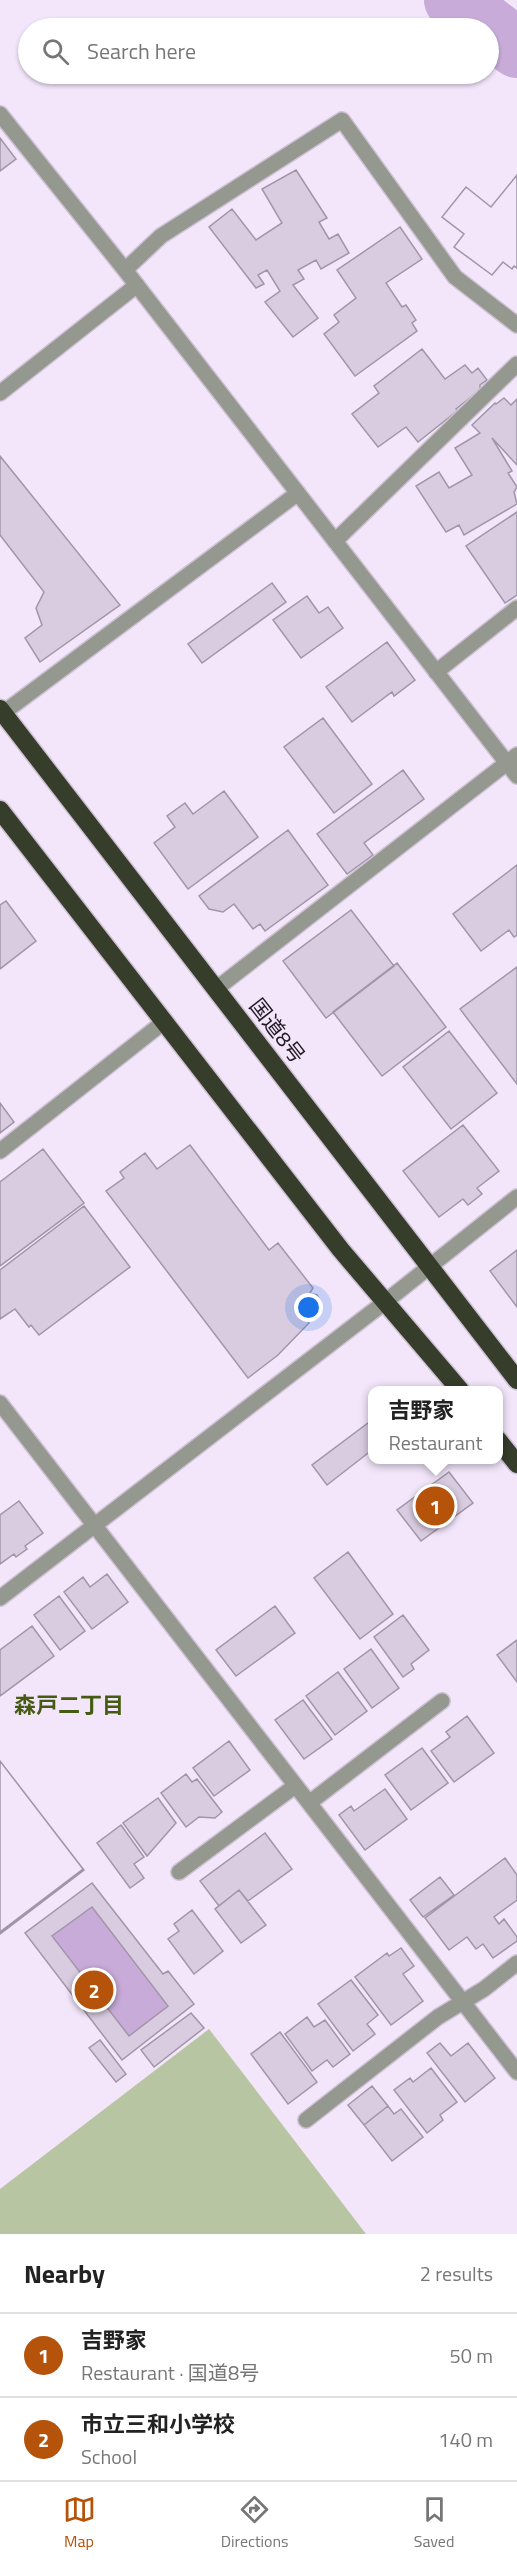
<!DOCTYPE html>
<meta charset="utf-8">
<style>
:root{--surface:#fff;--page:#f2f2f2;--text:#222;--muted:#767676;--line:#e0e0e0;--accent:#b45309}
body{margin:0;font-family:"Titillium Web","Noto Sans JP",sans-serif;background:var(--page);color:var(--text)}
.you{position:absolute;left:309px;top:1308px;width:21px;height:21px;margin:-15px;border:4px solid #fff;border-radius:50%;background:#1a73e8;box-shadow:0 0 0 9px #1a73e833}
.badge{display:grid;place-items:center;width:39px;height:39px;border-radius:50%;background:var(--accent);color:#fff;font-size:20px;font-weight:700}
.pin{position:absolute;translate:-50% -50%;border:3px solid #fff;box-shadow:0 2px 6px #0006}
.popup{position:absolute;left:368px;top:1386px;width:135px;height:78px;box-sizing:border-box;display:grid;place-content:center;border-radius:12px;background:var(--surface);filter:drop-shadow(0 2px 4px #0005);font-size:20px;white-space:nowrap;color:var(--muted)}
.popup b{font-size:22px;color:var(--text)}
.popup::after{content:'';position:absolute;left:50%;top:100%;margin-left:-12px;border:12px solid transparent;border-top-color:var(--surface)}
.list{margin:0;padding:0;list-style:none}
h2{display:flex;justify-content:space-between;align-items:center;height:78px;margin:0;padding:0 24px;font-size:26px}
h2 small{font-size:20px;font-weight:400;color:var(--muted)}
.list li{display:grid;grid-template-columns:39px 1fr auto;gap:18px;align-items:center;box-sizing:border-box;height:84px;padding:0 24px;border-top:2px solid var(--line)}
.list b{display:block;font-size:22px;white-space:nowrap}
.list p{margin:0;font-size:20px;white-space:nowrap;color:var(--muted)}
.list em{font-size:20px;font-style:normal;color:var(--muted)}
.icon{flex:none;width:33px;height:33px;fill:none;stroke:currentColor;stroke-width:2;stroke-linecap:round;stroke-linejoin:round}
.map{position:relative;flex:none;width:517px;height:2234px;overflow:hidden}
.search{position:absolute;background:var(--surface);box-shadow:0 2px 4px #0004;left:18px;right:18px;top:18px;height:66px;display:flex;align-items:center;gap:15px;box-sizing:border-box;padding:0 21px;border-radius:33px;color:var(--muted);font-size:22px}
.sheet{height:246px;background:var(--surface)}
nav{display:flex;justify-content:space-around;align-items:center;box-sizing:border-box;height:84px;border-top:2px solid var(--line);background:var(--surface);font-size:16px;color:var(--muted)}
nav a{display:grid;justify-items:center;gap:3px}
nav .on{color:var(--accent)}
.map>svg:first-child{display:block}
.green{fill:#b8c5a2}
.water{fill:#c8abd9}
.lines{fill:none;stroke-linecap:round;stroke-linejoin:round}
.river{stroke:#c8abd9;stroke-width:60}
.building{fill:#d9cce0;stroke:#a195a8;stroke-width:1.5;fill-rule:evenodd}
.lane-casing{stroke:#cdc1d4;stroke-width:18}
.street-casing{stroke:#cdc1d4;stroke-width:18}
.highway-casing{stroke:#cdc1d4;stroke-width:21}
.lane{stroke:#95988f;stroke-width:15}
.street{stroke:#95988f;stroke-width:15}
.highway{stroke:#363d2b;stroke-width:18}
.labels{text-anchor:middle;stroke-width:5;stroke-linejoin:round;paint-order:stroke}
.street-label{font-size:21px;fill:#201b23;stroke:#f3e6fb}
.neighbourhood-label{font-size:22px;font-weight:bold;fill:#465b12;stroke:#f3e6fb}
</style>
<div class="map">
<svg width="517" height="2234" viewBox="0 0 517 2234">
<rect width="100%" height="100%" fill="#f3e6fb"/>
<!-- green -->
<path class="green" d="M209,2029l157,205h-366v-45z"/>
<!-- water -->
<path class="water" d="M92,1907l76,99 -39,30 -77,-100z"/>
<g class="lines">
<!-- river -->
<path class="river" d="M454,0l63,48"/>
</g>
<!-- building -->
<path class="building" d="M0,138l16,21 -16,12z
M296,170l31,48 -8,4 10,17 9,-5 11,19 -28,16 -5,-9 -18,10 6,9 -11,6 25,33 -25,19 -28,-35 15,-11 -13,-21 -9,5 6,9 -8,4 -47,-61 23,-18 24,31 26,-17 -20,-34z
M517,175v93l-3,-2 -2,3 -9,-7 -11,13 -38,-28 10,-13 -22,-17 24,-30 25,20z
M517,175v93l-3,-2 -2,3 -9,-7 -11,13 -38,-28 10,-13 -22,-17 24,-30 25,20z
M400,227l22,32 -36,24 16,24 4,-2 10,15 -4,3 5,8 -62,45 -31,-42 15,-12 -5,-7 22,-17 -19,-28z
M422,349l23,30 20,-14 7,8 6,-5 9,12 -7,5v5l-24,19 1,2 -39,31 -12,-15 -28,20 -26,-33 27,-21 -5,-7z
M504,398l7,7 6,-6v66l-25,-27 20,33 -4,2 9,14 -3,5 3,12 -53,31 -5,-10 -13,7 -30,-46 23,-14 10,16 23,-13 -17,-27 25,-15 -8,-8 23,-22 1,1z
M0,456l120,149 -80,57 -15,-24 17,-13 -6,-17 8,-16 -44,-57z
M517,512v83l-12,8 -39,-57z
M272,583l14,19 -84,61 -14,-19z
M307,596l12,17 9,-6 15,21 -42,30 -28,-38z
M387,642l28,38 -21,16 -2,-4 -40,30 -26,-35z
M323,718l49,66 -38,29 -50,-66z
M403,770l21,29 -60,44 9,12 -26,19 -30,-40z
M224,791l34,46 -70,52 -34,-46 21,-16 -8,-11 18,-13 8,11z
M288,830l40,55 -63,46 -5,-7 -7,5 -19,-25 -11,8 -14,-3 -10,-13z
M517,865v70l-3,2 -5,-7 -28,21 -28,-37z
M6,901l30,40 -36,28v-64z
M351,910l43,56 -68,52 -43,-57z
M397,963l49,64 -64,49 -49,-64z
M517,967v117l-57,-75z
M449,1031l48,62 -46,36 -48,-62z
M0,1103l14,19 -14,11z
M463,1125l36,46 -22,17 5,6 -14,11 -5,-6 -24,18 -36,-46z
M190,1145l79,105 9,-7 35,45 -3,5 7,2 4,7v8l-5,6 -10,3 3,4 -31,32 -30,23 -142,-187 18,-13 -4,-6 25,-19 12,16z
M43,1149l41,54 -84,63v-84z
M84,1206l46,61 -91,68 -8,-10 -2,2 -14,-18 -15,10v-49z
M517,1250v57l-27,-36z
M372,1420v30l-45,35 -15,-20z
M449,1472l24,31 -52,38 -24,-31z
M19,1501l24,32 -18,13 2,3 -11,8 -2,-3 -14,10v-49z
M348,1552l45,62 -33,25 -46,-61z
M107,1574l21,28 -36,27 -28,-37 19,-15 7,10z
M59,1596l26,35 -25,19 -26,-35z
M275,1606l20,27 -59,43 -20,-26z
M403,1615l26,35 -18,14 3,5 -11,8 -29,-40z
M32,1626l22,30 -54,40v-46z
M517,1640v42l-20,-27z
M371,1649l28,39 -27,20 -28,-39z
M338,1672l29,39 -32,24 -29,-39z
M303,1700l29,39 -28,20 -29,-39z
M467,1716l27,37 -40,29 -23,-31 19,-14 -4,-5z
M229,1741l21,29 -36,26 -21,-28z
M422,1748l26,35 -37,27 -26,-35z
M0,1761l83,108 -83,63z
M0,1761l84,109 -84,64z
M186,1774l6,8 5,-3 25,33 -7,6 -16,-1 -13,10 -25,-34z
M385,1789l22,30 -42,31 -26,-35 12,-9 3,5z
M158,1798l18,25 -29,33 -24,-33z
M121,1825l23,32 -10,7 10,14 -14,10 -33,-45z
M265,1833l27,36 -44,32 -9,-11 -20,16 -19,-25z
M505,1858l12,17v25l-23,17 5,7 5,-5 13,18v4l-24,17 -10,-14 -7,5 -9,-12 -18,13 -24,-32z
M440,1877l14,18 -31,22 -13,-17z
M92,1883l71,91 5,-3 26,33 -72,56 -97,-127zM92,1907l76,99 -39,30 -77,-100z
M239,1890l27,35 -25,18 -26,-34z
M192,1910l31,41 -29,23 -26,-35 11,-8 -5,-7z
M401,1948l13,18 -11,8 20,27 -32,24 -36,-48 32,-24 2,3z
M351,1980l27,35 -11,9 8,10 -22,17 -35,-47z
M191,2013l13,15 -50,39 -13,-17z
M307,2017l7,10 11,-7 25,34 -17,13 -6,-7 -15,11 -27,-37z
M280,2032l37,50 -29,22 -37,-50z
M100,2040l26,34 -10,8 -27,-34z
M440,2043l11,13 17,-13 27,35 -30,24 -38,-49z
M431,2068l26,34 -17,13 3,5 -16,13 -33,-43 16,-12 3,4z
M372,2086l16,20 -24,19 -16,-20z
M388,2106l6,8 7,-5 22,28 -31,24 -28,-36z"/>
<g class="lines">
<!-- lane casing -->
<g class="lane-casing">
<path id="lane" d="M335,541l182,-177
M436,672l81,-64
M216,989l301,-234"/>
</g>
<!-- street casing -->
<g class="street-casing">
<path id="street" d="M0,114l125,156 392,506
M125,270l36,-34 181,-116 113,157 62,48
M0,393l137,-108
M3,713l295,-220
M0,1151l165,-130
M0,1403l517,669
M0,1598l385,-296 132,-105
M309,1803l133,-102
M179,1872l116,-86
M306,2120l132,-103 46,-28 33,-26"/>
</g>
<!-- highway casing -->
<g class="highway-casing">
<path id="highway" d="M0,709l517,671
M0,810l341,440 119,140
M498,1440l19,24"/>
</g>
<!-- lane -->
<use href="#lane" class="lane"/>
<!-- street -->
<use href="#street" class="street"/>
<!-- highway -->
<use href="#highway" class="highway"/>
</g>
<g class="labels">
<!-- street labels -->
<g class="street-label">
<text transform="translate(277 1031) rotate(52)" y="7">国道8号</text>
</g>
<!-- neighbourhood labels -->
<g class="neighbourhood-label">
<text x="69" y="1713">森戸二丁目</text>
</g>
</g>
</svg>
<div class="you"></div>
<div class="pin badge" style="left:435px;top:1506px">1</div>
<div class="popup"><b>吉野家</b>Restaurant</div>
<div class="pin badge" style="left:94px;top:1990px">2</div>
<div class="search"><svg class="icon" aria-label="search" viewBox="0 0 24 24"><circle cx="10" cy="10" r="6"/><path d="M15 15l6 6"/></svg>Search here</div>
</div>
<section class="sheet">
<h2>Nearby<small>2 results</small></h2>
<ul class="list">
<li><span class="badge">1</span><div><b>吉野家</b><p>Restaurant · 国道8号</p></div><em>50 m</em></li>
<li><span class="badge">2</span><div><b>市立三和小学校</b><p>School</p></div><em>140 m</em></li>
</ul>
</section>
<nav>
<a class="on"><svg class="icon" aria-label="map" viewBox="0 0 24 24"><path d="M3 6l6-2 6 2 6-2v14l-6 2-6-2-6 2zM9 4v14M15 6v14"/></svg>Map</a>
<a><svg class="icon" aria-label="directions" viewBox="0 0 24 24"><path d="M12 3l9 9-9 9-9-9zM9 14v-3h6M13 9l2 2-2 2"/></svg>Directions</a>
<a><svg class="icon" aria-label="saved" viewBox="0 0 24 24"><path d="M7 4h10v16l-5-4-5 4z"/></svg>Saved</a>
</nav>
